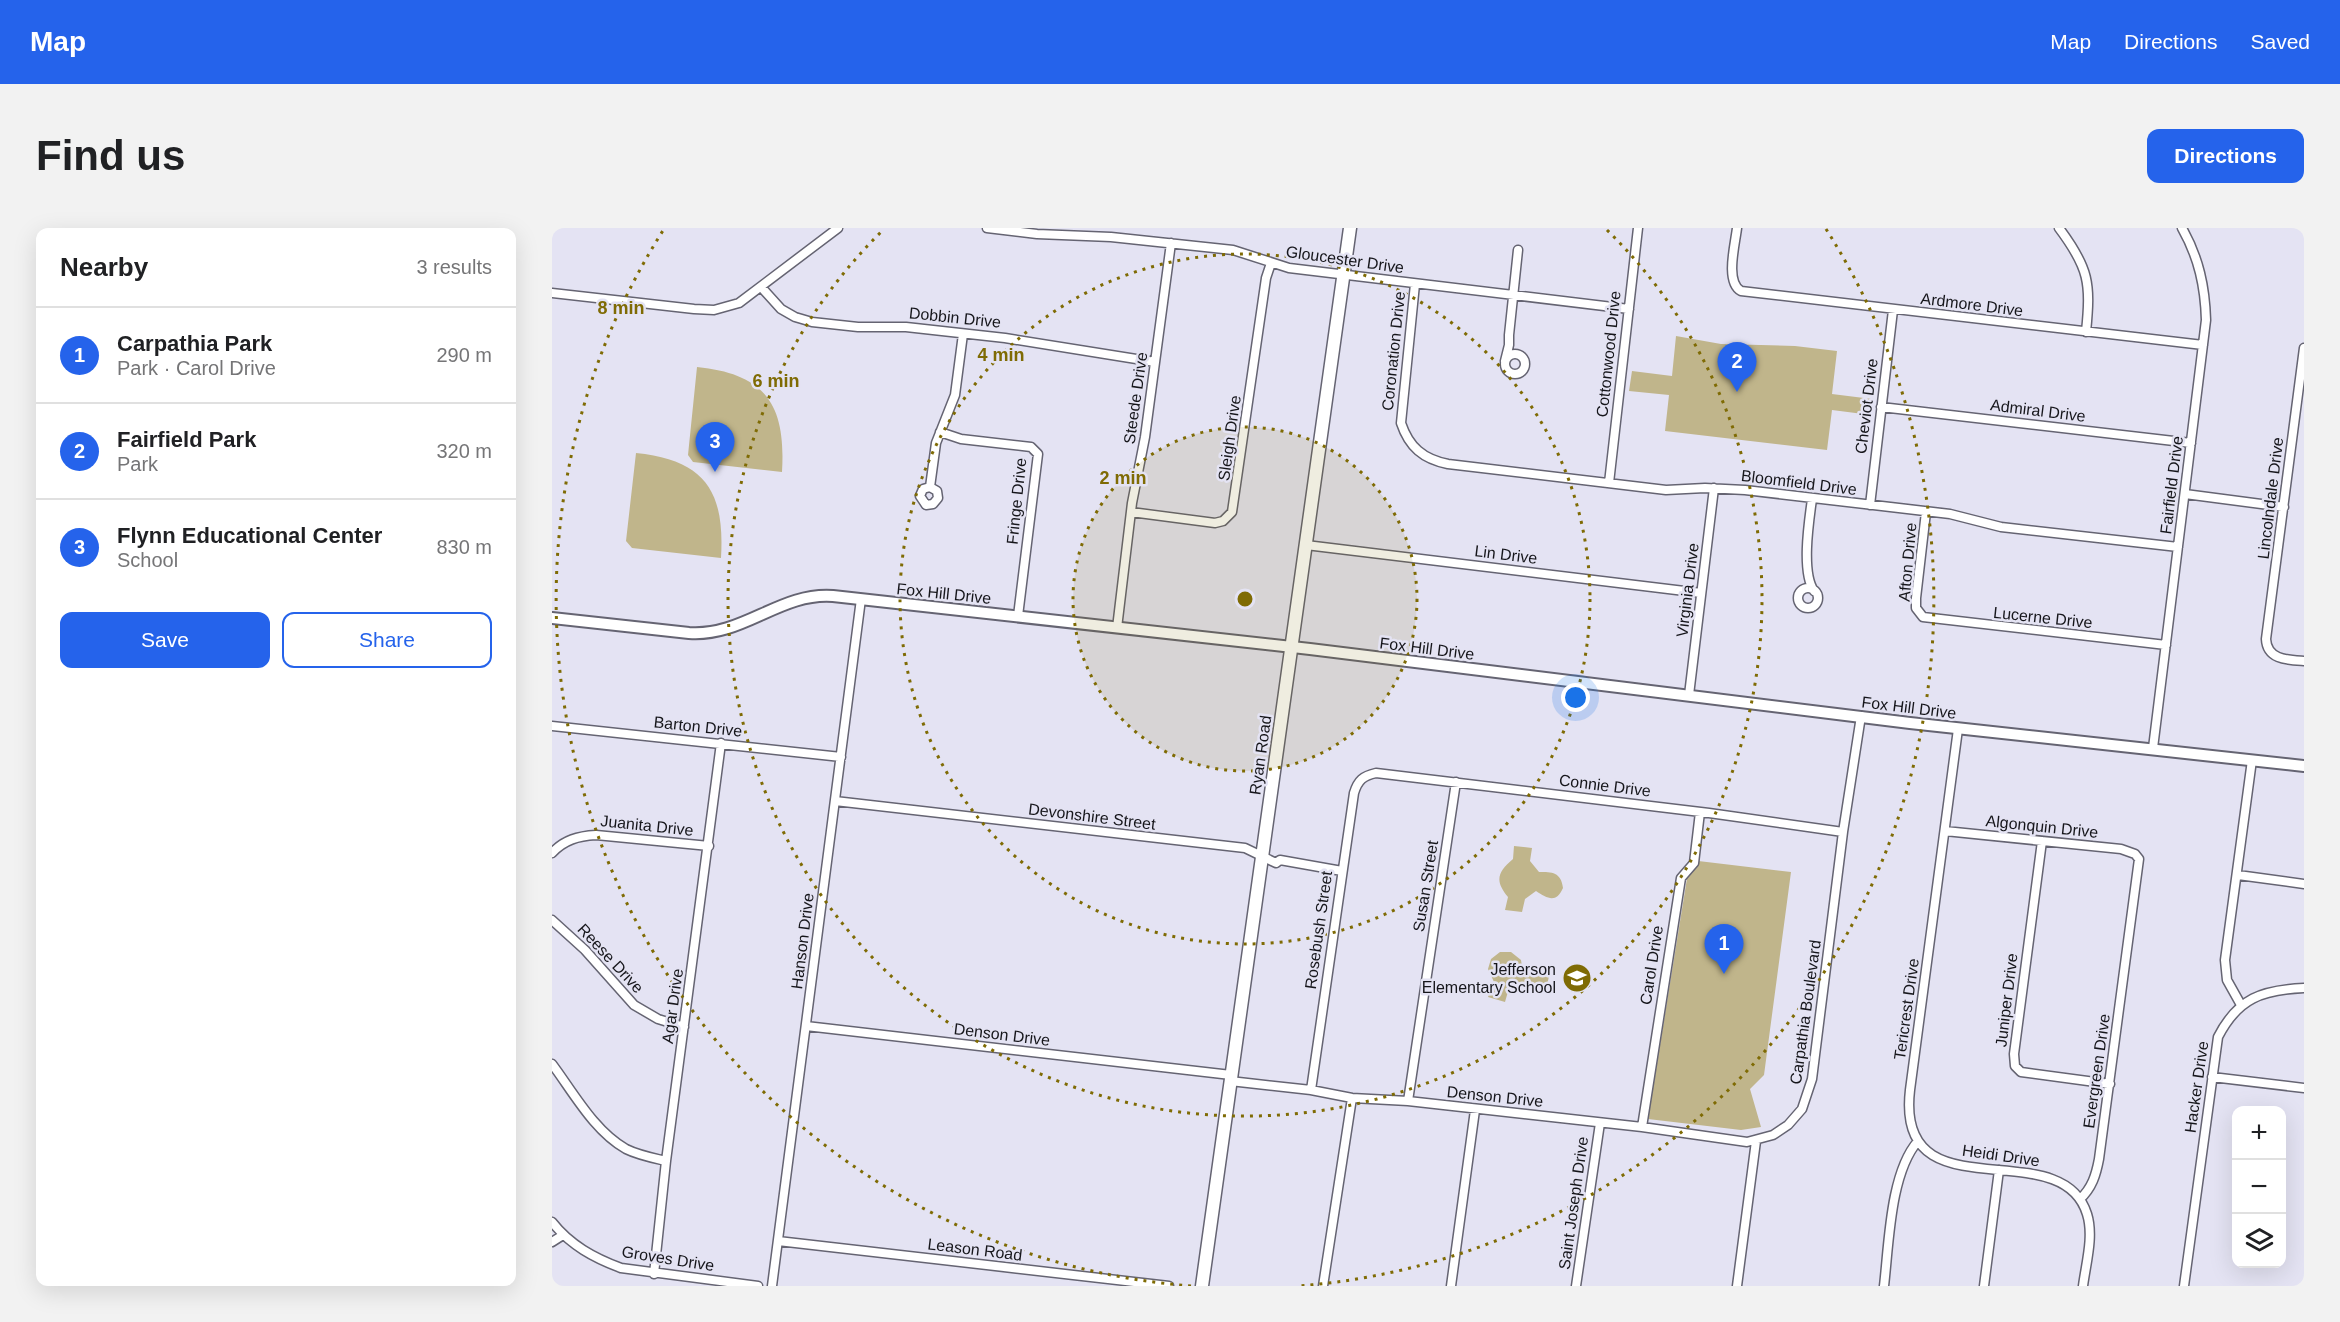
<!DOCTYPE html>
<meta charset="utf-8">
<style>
:root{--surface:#fff;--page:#f2f2f2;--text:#202124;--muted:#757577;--line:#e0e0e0;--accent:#2563eb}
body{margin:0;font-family:Helvetica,sans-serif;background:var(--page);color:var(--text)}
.controls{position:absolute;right:18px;bottom:18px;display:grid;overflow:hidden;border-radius:12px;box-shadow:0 6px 24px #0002}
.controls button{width:54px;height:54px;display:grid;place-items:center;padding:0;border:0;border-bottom:2px solid var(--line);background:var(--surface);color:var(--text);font:30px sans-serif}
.you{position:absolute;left:1024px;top:470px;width:21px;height:21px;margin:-15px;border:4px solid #fff;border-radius:50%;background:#1a73e8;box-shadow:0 0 0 9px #1a73e833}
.badge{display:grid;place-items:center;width:39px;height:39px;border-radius:50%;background:var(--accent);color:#fff;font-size:20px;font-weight:700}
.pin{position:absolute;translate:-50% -50px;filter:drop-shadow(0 2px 3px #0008)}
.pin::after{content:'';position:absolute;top:32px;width:21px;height:18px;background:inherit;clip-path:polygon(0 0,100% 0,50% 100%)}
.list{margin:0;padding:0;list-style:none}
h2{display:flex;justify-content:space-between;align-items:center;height:78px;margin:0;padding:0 24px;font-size:26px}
h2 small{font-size:20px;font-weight:400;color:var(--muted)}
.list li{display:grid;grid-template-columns:39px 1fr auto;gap:18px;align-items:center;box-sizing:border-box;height:96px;padding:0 24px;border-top:2px solid var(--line)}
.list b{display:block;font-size:22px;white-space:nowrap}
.list p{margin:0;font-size:20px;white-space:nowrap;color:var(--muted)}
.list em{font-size:20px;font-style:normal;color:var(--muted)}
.actions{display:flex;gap:12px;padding:18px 24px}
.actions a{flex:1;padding:14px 0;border:2px solid var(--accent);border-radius:12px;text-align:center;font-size:21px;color:var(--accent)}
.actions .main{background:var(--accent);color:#fff}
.icon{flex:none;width:33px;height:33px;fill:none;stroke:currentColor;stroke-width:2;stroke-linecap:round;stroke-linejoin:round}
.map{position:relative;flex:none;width:1752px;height:1058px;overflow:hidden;border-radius:12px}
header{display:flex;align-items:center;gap:36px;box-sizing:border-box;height:84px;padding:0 30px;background:var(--accent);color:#fff}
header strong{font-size:28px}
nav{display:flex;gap:33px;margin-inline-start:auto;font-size:21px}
.intro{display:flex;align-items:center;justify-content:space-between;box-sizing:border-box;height:144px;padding:0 36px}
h1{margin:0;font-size:42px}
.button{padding:15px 27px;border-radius:12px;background:var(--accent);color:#fff;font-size:21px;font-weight:700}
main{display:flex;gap:36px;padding:0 36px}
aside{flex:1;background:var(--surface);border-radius:12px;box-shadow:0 6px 24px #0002}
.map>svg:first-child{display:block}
.green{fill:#c0b58b}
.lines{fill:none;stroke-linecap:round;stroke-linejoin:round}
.minor-casing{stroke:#656472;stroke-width:11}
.tertiary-casing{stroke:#656472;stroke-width:14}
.secondary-casing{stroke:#656472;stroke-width:15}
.minor{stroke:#fff;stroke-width:8}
.tertiary{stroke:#fff;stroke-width:10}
.secondary{stroke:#fff;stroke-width:12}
.ring{fill:none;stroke:#7f6b04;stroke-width:3;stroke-dasharray:3 6}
.labels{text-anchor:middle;stroke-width:5;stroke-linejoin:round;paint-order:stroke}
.street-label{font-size:16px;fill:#16161b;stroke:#e4e3f3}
.poi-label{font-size:16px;fill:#16161b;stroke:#e4e3f3;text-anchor:end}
.centre{fill:#7f6b04;stroke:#e4e3f3;stroke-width:3}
.ring-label{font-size:18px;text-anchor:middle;font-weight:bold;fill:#7f6b04;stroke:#e4e3f3;stroke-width:5;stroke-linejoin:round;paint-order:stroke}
</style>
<header>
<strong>Map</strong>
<nav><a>Map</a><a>Directions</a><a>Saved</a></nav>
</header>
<div class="intro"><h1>Find us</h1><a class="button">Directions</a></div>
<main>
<aside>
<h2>Nearby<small>3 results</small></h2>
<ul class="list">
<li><span class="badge">1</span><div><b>Carpathia Park</b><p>Park · Carol Drive</p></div><em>290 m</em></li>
<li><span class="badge">2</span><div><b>Fairfield Park</b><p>Park</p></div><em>320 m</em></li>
<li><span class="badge">3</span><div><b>Flynn Educational Center</b><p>School</p></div><em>830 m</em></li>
</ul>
<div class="actions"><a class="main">Save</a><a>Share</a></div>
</aside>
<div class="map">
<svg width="1752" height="1058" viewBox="0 0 1752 1058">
<rect width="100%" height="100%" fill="#e4e3f3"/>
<!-- green -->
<path class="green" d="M1124,108l45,8 74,2 42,5 -5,43 40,5 -1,16 -39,-5 -5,40 -162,-19 4,-36 -40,-4 3,-20 40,5z
M145,139c69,7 89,38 85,105l-89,-10 -5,-7z
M84,225c69,7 89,38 85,105l-89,-10 -6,-7z
M962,618l18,2 -2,13 9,11c13,0 22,0 24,16 -7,16 -16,10 -27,3l-11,8 -3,13 -17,-2 3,-13c-14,-17 -10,-25 5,-38z
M1138,632l101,12 -27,203 -14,14 11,38 -20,3 -93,-11z
M948,724h11l10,8 2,13 5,-7 15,1 6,8c-1,10 -4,14 -13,19l-16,-9 -11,3 -4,14 -17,-5 6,-15 -6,-13 3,-10z"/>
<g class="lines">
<!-- minor casing -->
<g class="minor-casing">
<path id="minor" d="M435,0l50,6 74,3 122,13 56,18 340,41
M1185,0c-2,17 -12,54 4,63l462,54
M1507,0c30,40 32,55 27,104
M863,56l-14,139c8,24 22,36 47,41l218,26 39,-2 40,2 205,24 51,13 177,20
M210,60l19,21 14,8 17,5 46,5h48l99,11 150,24
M0,65l142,16 20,1 25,-7 99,-75
M1752,120l-38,291c1,21 22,21 38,22
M953 136a10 10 0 1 1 20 0a10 10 0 1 1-20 0Z
M953,133l4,-16v-10l9,-85
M1329,179l310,36
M388,204l21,7 70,8 7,7 -20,162
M1057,255l29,-255
M378,259l7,4 1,7 -5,6 -7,1 -6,-9 3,-7 7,-2 6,-44 19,-48 8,-61
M1633,266l99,13
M1260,271c-3,22 -11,73 2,92
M1318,277l23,-195
M579,284l84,11 8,-2 9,-9 34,-234 5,-15
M1374,284l-10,86v10l7,9 243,28
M754,317l395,48
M1246 370a10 10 0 1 1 20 0a10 10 0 1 1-20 0Z
M565,400l15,-125 13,-66 26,-194
M1137,467l25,-207
M0,498l289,31
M1406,501l-48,361c-15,128 151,40 177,124 7,22 -1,49 -4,72
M1601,520l53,-428c-1,-33 -7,-62 -24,-92
M283,573l410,47 31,15 4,-3 62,11
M1393,603l176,18 14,5 4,5 -40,300c-3,16 -7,29 -19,40
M1490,613l-28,213 1,12 6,6 89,12
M0,625c12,-13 26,-17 44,-18l113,11
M1686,647l66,9
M0,692l33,30 49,55 24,14 26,8
M1689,777l-14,-25 -2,-20 27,-200
M254,798l425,49
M0,836c21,28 42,67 74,85 12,6 27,9 40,12
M1660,849l92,11
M678,853l81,9 41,8 56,3 234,26 105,15 26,-7 15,-10 14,-16 10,-30 31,-247 18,-116
M759,862l43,-297c4,-13 9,-17 22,-20l333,40 134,19
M856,873l48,-319
M1090,899l39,-249 13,-15 6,-51
M0,994c18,23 42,36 69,46l137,18
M226,1013l391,45
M0,1014l11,-7
M102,1046l12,-113 55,-418
M220,1058l89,-687
M771,1058l29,-188
M899,1058l24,-176
M1024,1058l24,-163
M1185,1058l19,-145
M1332,1058c5,-42 6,-113 34,-145
M1432,1058l15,-116
M1632,1058l34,-249c20,-39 44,-47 86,-49"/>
</g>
<!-- tertiary casing -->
<g class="tertiary-casing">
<path id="tertiary" d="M0,390l137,15c54,4 91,-41 144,-37l477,53 600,74 394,43"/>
</g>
<!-- secondary casing -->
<g class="secondary-casing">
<path id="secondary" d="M650,1058l148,-1058"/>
</g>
<!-- minor -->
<use href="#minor" class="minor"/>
<!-- tertiary -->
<use href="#tertiary" class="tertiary"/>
<!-- secondary -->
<use href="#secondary" class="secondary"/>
</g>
<!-- distance rings -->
<circle cx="693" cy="371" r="172" fill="#7f6b04" fill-opacity=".12"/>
<g class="ring">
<circle cx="693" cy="371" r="172"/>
<circle cx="693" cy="371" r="345"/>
<path d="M1055 2A517 517 0 1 1 331 2"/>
<path d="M639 1058A689 689 0 0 1 112 1M1274 1A689 689 0 0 1 747 1058"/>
</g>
<!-- icons -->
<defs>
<g id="school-disc" transform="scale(1.5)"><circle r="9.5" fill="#7f6b04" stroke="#e4e3f3"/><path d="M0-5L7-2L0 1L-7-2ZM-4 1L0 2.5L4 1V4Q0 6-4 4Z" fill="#fff"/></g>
</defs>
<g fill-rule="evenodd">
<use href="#school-disc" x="1025" y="750"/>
</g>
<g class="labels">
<!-- street labels -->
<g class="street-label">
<text transform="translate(793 31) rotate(8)" y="6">Gloucester Drive</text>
<text transform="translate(1420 76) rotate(7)" y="6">Ardmore Drive</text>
<text transform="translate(403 89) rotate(6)" y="6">Dobbin Drive</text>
<text transform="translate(841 123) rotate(-84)" y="6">Coronation Drive</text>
<text transform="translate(1056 126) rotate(-84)" y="6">Cottonwood Drive</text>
<text transform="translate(583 170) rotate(-82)" y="6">Steede Drive</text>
<text transform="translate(1314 178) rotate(-83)" y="6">Cheviot Drive</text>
<text transform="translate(1486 182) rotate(7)" y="6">Admiral Drive</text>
<text transform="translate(677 210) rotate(-82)" y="6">Sleigh Drive</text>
<text transform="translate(1247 254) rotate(7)" y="6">Bloomfield Drive</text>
<text transform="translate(1619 257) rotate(-83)" y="6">Fairfield Drive</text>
<text transform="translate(1718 270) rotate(-83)" y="6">Lincolndale Drive</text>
<text transform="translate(464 273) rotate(-84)" y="6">Fringe Drive</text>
<text transform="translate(954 326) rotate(7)" y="6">Lin Drive</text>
<text transform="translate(1355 334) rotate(-85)" y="6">Afton Drive</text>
<text transform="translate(1135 362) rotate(-83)" y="6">Virginia Drive</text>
<text transform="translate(392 365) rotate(6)" y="6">Fox Hill Drive</text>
<text transform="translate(1491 389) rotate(6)" y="6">Lucerne Drive</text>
<text transform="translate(875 420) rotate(7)" y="6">Fox Hill Drive</text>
<text transform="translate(1357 479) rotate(7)" y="6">Fox Hill Drive</text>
<text transform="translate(146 498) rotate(6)" y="6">Barton Drive</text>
<text transform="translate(708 527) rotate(-82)" y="6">Ryan Road</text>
<text transform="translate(1053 557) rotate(7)" y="6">Connie Drive</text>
<text transform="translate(540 588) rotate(7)" y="6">Devonshire Street</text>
<text transform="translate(95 597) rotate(6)" y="6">Juanita Drive</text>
<text transform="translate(1490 598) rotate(6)" y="6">Algonquin Drive</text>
<text transform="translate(873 658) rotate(-81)" y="6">Susan Street</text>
<text transform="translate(766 702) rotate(-82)" y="6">Rosebush Street</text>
<text transform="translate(250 713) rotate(-83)" y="6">Hanson Drive</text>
<text transform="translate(59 730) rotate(47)" y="6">Reese Drive</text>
<text transform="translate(1099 737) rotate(-81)" y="6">Carol Drive</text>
<text transform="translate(1454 772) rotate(-83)" y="6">Juniper Drive</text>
<text transform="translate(120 778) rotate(-82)" y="6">Agar Drive</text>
<text transform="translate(1354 781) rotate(-82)" y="6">Tericrest Drive</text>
<text transform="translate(1253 784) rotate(-82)" y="6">Carpathia Boulevard</text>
<text transform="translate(450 806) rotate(7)" y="6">Denson Drive</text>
<text transform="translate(1544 843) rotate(-82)" y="6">Evergreen Drive</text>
<text transform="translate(1644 859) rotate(-82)" y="6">Hacker Drive</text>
<text transform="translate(943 868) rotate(6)" y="6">Denson Drive</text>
<text transform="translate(1449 927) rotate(8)" y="6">Heidi Drive</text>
<text transform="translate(1021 975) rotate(-82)" y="6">Saint Joseph Drive</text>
<text transform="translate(423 1021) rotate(7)" y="6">Leason Road</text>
<text transform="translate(116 1030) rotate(9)" y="6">Groves Drive</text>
</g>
<!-- poi labels -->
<g class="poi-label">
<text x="1004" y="747">Jefferson<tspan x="1004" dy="18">Elementary School</tspan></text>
</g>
</g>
<circle cx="693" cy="371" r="9" class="centre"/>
<g class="ring-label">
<text x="69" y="86">8 min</text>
<text x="449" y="133">4 min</text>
<text x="224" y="159">6 min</text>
<text x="571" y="256">2 min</text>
</g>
</svg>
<div class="controls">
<button>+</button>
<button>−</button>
<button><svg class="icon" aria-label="layers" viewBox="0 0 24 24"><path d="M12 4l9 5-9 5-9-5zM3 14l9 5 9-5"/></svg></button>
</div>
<div class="you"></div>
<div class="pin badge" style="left:1172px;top:746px">1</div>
<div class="pin badge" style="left:1185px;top:164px">2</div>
<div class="pin badge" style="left:163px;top:244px">3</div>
</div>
</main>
